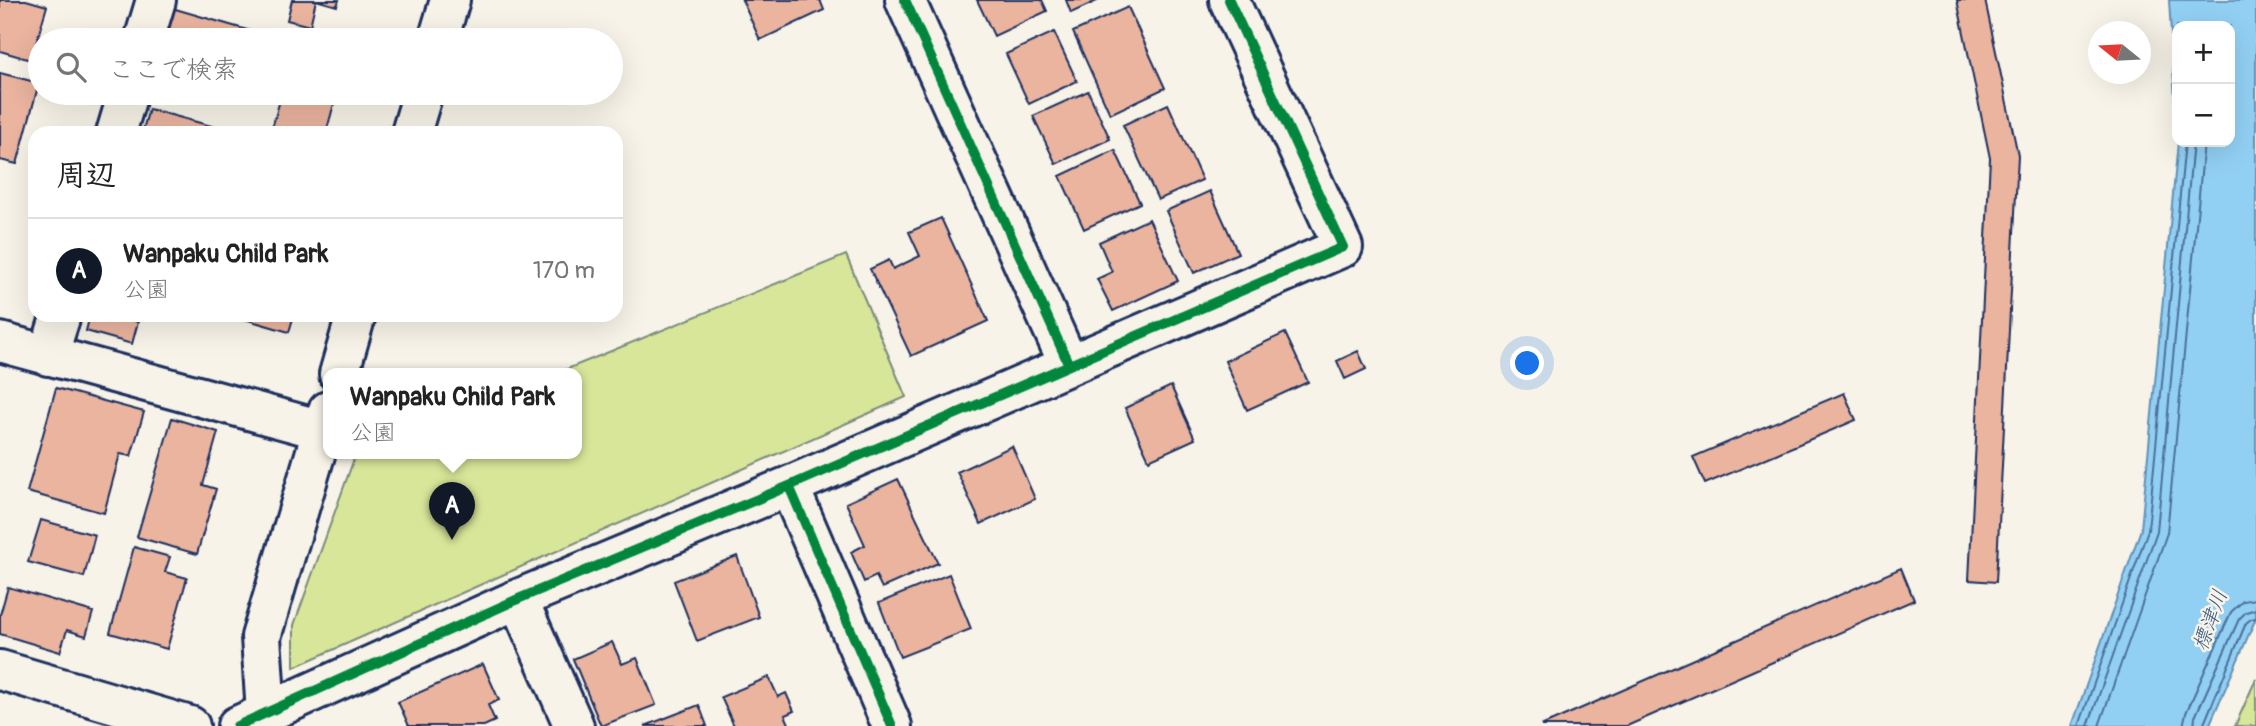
<!DOCTYPE html>
<html lang="ja">
<meta charset="utf-8">
<style>
:root{--surface:#fff;--page:#f2f2f2;--text:#222;--muted:#767676;--line:#e0e0e0;--accent:#111827}
body{margin:0;font-family:Pangolin,"Klee One",sans-serif;background:var(--page);color:var(--text)}
.controls{position:absolute;right:21px;top:21px;display:grid;overflow:hidden;border-radius:14px;box-shadow:0 7px 28px #0002}
.controls button{width:63px;height:63px;display:grid;place-items:center;padding:0;border:0;border-bottom:2px solid var(--line);background:var(--surface);color:var(--text);font:35px sans-serif}
.compass{position:absolute;left:2088px;top:21px;width:63px;height:63px;border-radius:50%;background:var(--surface);box-shadow:0 7px 28px #0002;rotate:288deg}
.you{position:absolute;left:1528px;top:364px;width:24px;height:24px;margin:-18px;border:5px solid #fff;border-radius:50%;background:#1a73e8;box-shadow:0 0 0 10px #1a73e833}
.badge{display:grid;place-items:center;width:46px;height:46px;border-radius:50%;background:var(--accent);color:#fff;font-size:23px;font-weight:700}
.pin{position:absolute;translate:-50% -58px;filter:drop-shadow(0 2px 4px #0008)}
.pin::after{content:'';position:absolute;top:37px;width:24px;height:21px;background:inherit;clip-path:polygon(0 0,100% 0,50% 100%)}
.popup{position:absolute;left:323px;top:368px;width:259px;height:91px;box-sizing:border-box;display:grid;place-content:center;border-radius:14px;background:var(--surface);filter:drop-shadow(0 2px 5px #0005);font-size:23px;white-space:nowrap;color:var(--muted)}
.popup b{font-size:26px;color:var(--text)}
.popup::after{content:'';position:absolute;left:50%;top:100%;margin-left:-14px;border:14px solid transparent;border-top-color:var(--surface)}
.list{margin:0;padding:0;list-style:none}
h2{display:flex;justify-content:space-between;align-items:center;height:91px;margin:0;padding:0 28px;font-size:30px}
h2 small{font-size:23px;font-weight:400;color:var(--muted)}
.list li{display:grid;grid-template-columns:46px 1fr auto;gap:21px;align-items:center;box-sizing:border-box;height:105px;padding:0 28px;border-top:2px solid var(--line)}
.list b{display:block;font-size:26px;white-space:nowrap}
.list p{margin:0;font-size:23px;white-space:nowrap;color:var(--muted)}
.list em{font-size:23px;font-style:normal;color:var(--muted)}
.icon{flex:none;width:38px;height:38px;fill:none;stroke:currentColor;stroke-width:2;stroke-linecap:round;stroke-linejoin:round}
.map{position:relative;flex:none;width:2256px;height:726px;overflow:hidden}
.search{position:absolute;background:var(--surface);box-shadow:0 7px 28px #0002;left:28px;top:28px;width:595px;height:77px;display:flex;align-items:center;gap:18px;box-sizing:border-box;padding:0 24px;border-radius:38px;color:var(--muted);font-size:26px}
.panel{position:absolute;background:var(--surface);box-shadow:0 7px 28px #0002;left:28px;top:126px;width:595px;height:196px;border-radius:21px}
.map>svg:first-child{display:block}
.green{fill:#d8e699;stroke:#7a8a7c;stroke-width:2}
.water{fill:#92d0f3;stroke:#6290b7;stroke-width:2}
.lines{fill:none;stroke-linecap:round;stroke-linejoin:round}
.shore{stroke:#4b6f9a;stroke-width:2}
.building{fill:#eab49f;stroke:#1b2f5e;stroke-width:2}
.minor-casing{stroke:#1b2f5e;stroke-width:44}
.minor{stroke:#f7f3e8;stroke-width:38}
.cycleway-casing{stroke:#f7f3e8;stroke-width:15}
.cycleway{stroke:#00873e;stroke-width:10}
.labels{text-anchor:middle;stroke-width:5;stroke-linejoin:round;paint-order:stroke}
.water-label{font-size:21px;font-style:italic;fill:#395783;stroke:#f7f3e8}
</style>
<div class="map">
<svg width="2256" height="726" viewBox="0 0 2256 726">
<rect width="100%" height="100%" fill="#f7f3e8"/>
<filter id="ink" filterUnits="userSpaceOnUse"><feTurbulence type="fractalNoise" baseFrequency=".0143" numOctaves="2"/><feDisplacementMap in="SourceGraphic" scale="14" xChannelSelector="R" yChannelSelector="G"/><feConvolveMatrix kernelMatrix="1 2 1 2 8 2 1 2 1" color-interpolation-filters="sRGB"/></filter>
<g filter="url(#ink)">
<!-- green -->
<path class="green" d="M846,255l60,142 -612,270v-42l61,-169 4,-2h217v-80h-21z
M2256,679v47h-21z"/>
<!-- water -->
<path class="water" d="M2169,0h87v618l-47,108h-137l69,-197 37,-387h52v-116h-53v108z"/>
<g class="lines">
<!-- shore -->
<path class="shore" d="M2079,726l69,-196 37,-388
M2088,726l69,-195 36,-389
M2099,726l68,-193 37,-391
M2183,726l3,-13 45,-101 12,-11 13,-2
M2194,726l1,-9 44,-98 7,-7 10,-3
M2203,726l43,-103 5,-4 5,-1"/>
</g>
<!-- building -->
<path class="building" d="M0,0h26l21,6 -16,54 -31,-9z
M292,0h47l-2,6 -21,-6 -6,26 -23,-6z
M742,0h78l4,10 -64,30z
M977,0h65l5,11 -53,25z
M1066,0h33l-28,13z
M1957,0h28l33,155 -22,427 -27,-2 21,-422z
M1128,7l37,81 -55,26 -37,-82z
M172,8l82,24 -2,8h-89z
M1054,32l23,49 -48,23 -23,-50z
M0,73l39,10 -22,81 -17,-4z
M1088,91l22,48 -54,25 -23,-48z
M282,93h55l-11,40h-38l-16,-5z
M1168,104l34,76 -44,20 -35,-75z
M149,109l66,18 -1,6h-72z
M1115,150l25,53 -56,26 -24,-53z
M1210,191l28,62 -44,20 -28,-62z
M941,218l47,103 -77,35 -41,-87 19,-9 4,9 27,-13 -11,-24z
M1149,219l29,62 -65,30 -16,-32 15,-7 -13,-30z
M90,315h25l23,7 -6,22 -46,-13z
M231,315h63l-5,17z
M1285,333l23,49 -61,28 -22,-49z
M1358,351l8,18 -21,10 -8,-18z
M1171,386l24,53 -46,21 -24,-52z
M56,388l88,24 -13,44 -11,-2 -16,59 -77,-21z
M1844,393l12,27 -151,64 -12,-27z
M172,418l46,14 -15,53 13,4 -19,65 -60,-17z
M1012,446l23,53 -54,25 -24,-52z
M898,479l40,84 -56,25 -6,-12 -12,6 -13,-30 14,-7 -19,-42z
M41,520l54,15 -11,42 -56,-15z
M134,547l36,10 -5,15 22,6 -20,71 -57,-16z
M737,556l22,61 -62,24 -23,-60z
M1901,568l13,32 -287,126h-86z
M949,574l22,55 -71,28 -21,-54z
M8,587l85,25 -7,24 -19,-6 -7,22 -60,-18v-19z
M612,642l10,22 15,-6 19,47 -55,21 -28,-67z
M483,664l16,36 -11,5 7,16 -11,5h-75l-11,-24z
M769,677l9,20 8,-4 8,18 -9,4 5,11h-56l-13,-29z
M699,705l8,21h-62z"/>
<g class="lines">
<!-- minor casing -->
<g class="minor-casing">
<path id="minor" d="M905,0l164,365
M144,40l12,-40
M438,40l12,-40
M116,133l12,-40
M411,133l12,-40
M0,342l322,88
M48,356l13,-41
M339,374l17,-59
M789,486l554,-239 -114,-247
M518,599l56,127
M0,670l190,56
M266,714l-5,-77 67,-226
M237,726l281,-127 271,-113 103,240"/>
</g>
<!-- minor -->
<use href="#minor" class="minor"/>
<!-- cycleway casing -->
<g class="cycleway-casing">
<path id="cycleway" d="M905,0l164,365
M789,486l554,-239 -114,-247
M237,726l281,-127 271,-113 103,240"/>
</g>
<!-- cycleway -->
<use href="#cycleway" class="cycleway"/>
</g>
</g>
<g class="labels">
<!-- water labels -->
<g class="water-label">
<text transform="translate(2210 620) rotate(-70)" y="7">標津川</text>
</g>
</g>
</svg>
<div class="controls">
<button>+</button>
<button>−</button>
</div>
<svg class="compass" viewBox="-18 -18 36 36"><path d="M0-13l5 13h-10z" fill="#e53935"/><path d="M0 13l5-13h-10z" fill="#767676"/></svg>
<div class="you"></div>
<div class="pin badge" style="left:452px;top:540px">A</div>
<div class="popup"><b>Wanpaku Child Park</b>公園</div>
<div class="search"><svg class="icon" aria-label="search" viewBox="0 0 24 24"><circle cx="10" cy="10" r="6"/><path d="M15 15l6 6"/></svg>ここで検索</div>
<section class="panel">
<h2>周辺<small></small></h2>
<ul class="list">
<li><span class="badge">A</span><div><b>Wanpaku Child Park</b><p>公園</p></div><em>170 m</em></li>
</ul>
</section>
</div>
